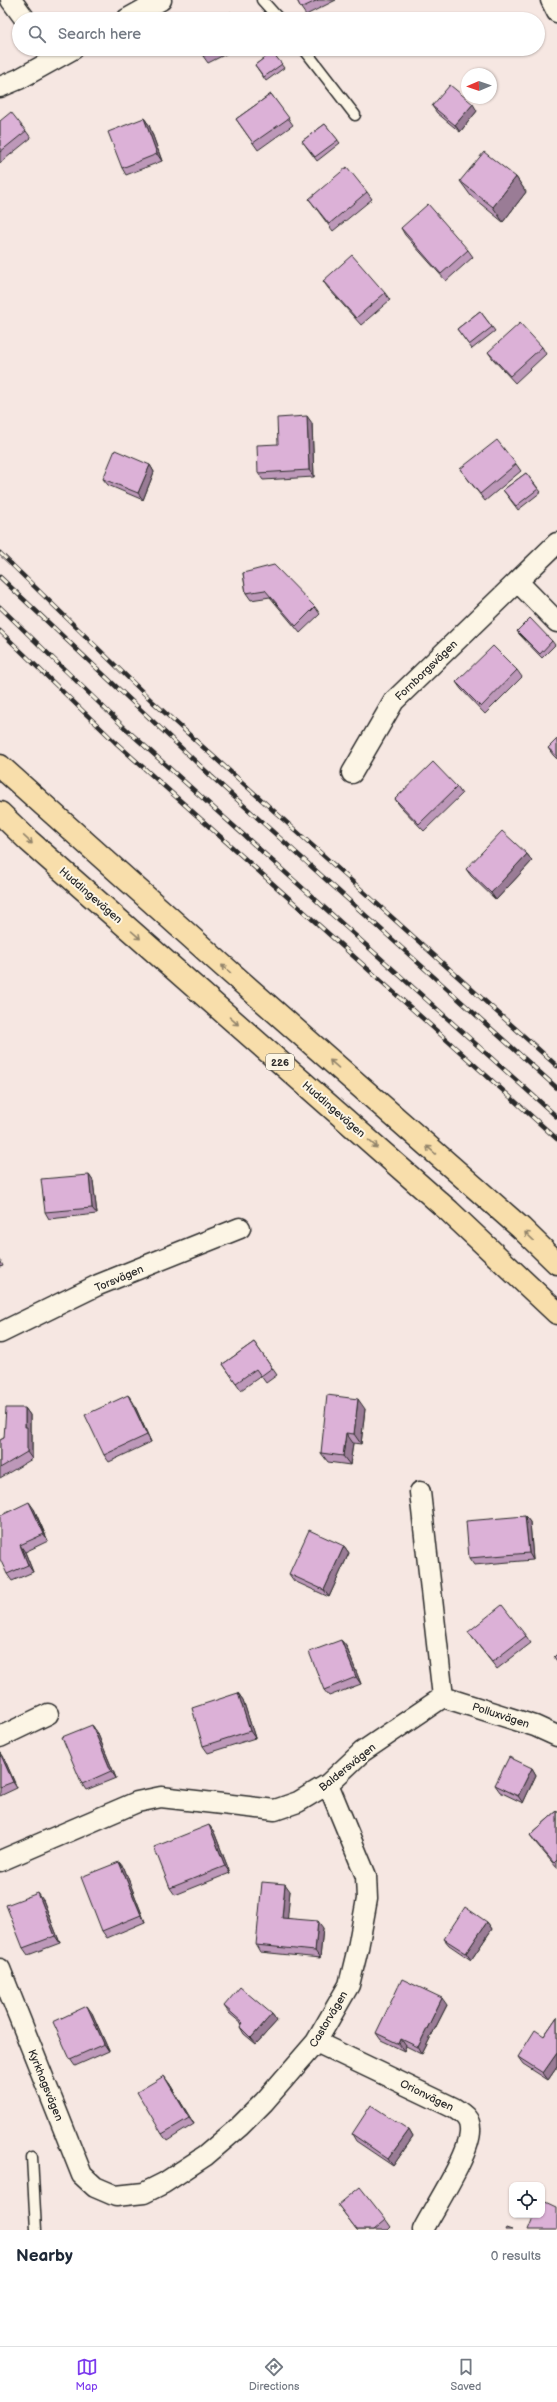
<!DOCTYPE html>
<meta charset="utf-8">
<style>
:root{--surface:#fff;--page:#f2f2f3;--text:#1f2937;--muted:#747a83;--line:#e0e1e3;--accent:#7c3aed}
body{margin:0;font-family:"Balsamiq Sans",sans-serif;background:var(--page);color:var(--text)}
.controls{position:absolute;right:12px;bottom:12px;display:grid;overflow:hidden;border-radius:8px;box-shadow:0 1px 3px #0004}
.controls button{width:36px;height:36px;display:grid;place-items:center;padding:0;border:0;border-bottom:1px solid var(--line);background:var(--surface);color:var(--text);font:20px sans-serif}
.compass{position:absolute;left:461px;top:68px;width:36px;height:36px;border-radius:50%;background:var(--surface);box-shadow:0 1px 3px #0004;rotate:268deg}
.list{margin:0;padding:0;list-style:none}
h2{display:flex;justify-content:space-between;align-items:center;height:52px;margin:0;padding:0 16px;font-size:17px}
h2 small{font-size:13px;font-weight:400;color:var(--muted)}
.icon{flex:none;width:22px;height:22px;fill:none;stroke:currentColor;stroke-width:2;stroke-linecap:round;stroke-linejoin:round}
.map{position:relative;flex:none;width:557px;height:2230px;overflow:hidden}
.search{position:absolute;background:var(--surface);box-shadow:0 1px 3px #0004;left:12px;right:12px;top:12px;height:44px;display:flex;align-items:center;gap:10px;box-sizing:border-box;padding:0 14px;border-radius:22px;color:var(--muted);font-size:15px}
.sheet{height:116px;background:var(--surface)}
nav{display:flex;justify-content:space-around;align-items:center;box-sizing:border-box;height:56px;border-top:1px solid var(--line);background:var(--surface);font-size:11px;color:var(--muted)}
nav a{display:grid;justify-items:center;gap:2px}
nav .on{color:var(--accent)}
.map>svg:first-child{display:block}
.lines{fill:none;stroke-linecap:round;stroke-linejoin:round}
.service-casing{stroke:#2b2b2b;stroke-width:13}
.minor-casing{stroke:#2b2b2b;stroke-width:23}
.primary-casing{stroke:#2b2b2b;stroke-width:25}
.service{stroke:#fcf5e5;stroke-width:10}
.minor{stroke:#fcf5e5;stroke-width:20}
.primary{stroke:#f8deab;stroke-width:22}
.rail-casing{stroke:#2b2b2b;stroke-width:4.5}
.rail{stroke:#fcf5e5;stroke-width:3;stroke-dasharray:9;stroke-linecap:butt}
.wall{fill:#bd98b9;stroke:#2b2b2b}
.shaded-wall{fill:#9a7c96;stroke:#2b2b2b}
.building{fill:#dcb1d7;stroke:#2b2b2b}
.oneway{stroke:#92846b}
.labels{text-anchor:middle;stroke-width:4;stroke-linejoin:round;paint-order:stroke}
.shield{fill:#fcf5e5;stroke:#6a6863;stroke-width:1}
.shield-label{font-size:10px;font-weight:bold;fill:#2b2b2b}
.street-label{font-size:11px;fill:#2b2b2b;stroke:#fcf5e5}
</style>
<div class="map">
<svg width="557" height="2230" viewBox="0 0 557 2230">
<rect width="100%" height="100%" fill="#f6e7e2"/>
<filter id="ink" filterUnits="userSpaceOnUse"><feTurbulence type="fractalNoise" baseFrequency=".025" numOctaves="2"/><feDisplacementMap in="SourceGraphic" scale="8" xChannelSelector="R" yChannelSelector="G"/><feConvolveMatrix kernelMatrix="1 2 1 2 8 2 1 2 1" color-interpolation-filters="sRGB"/></filter>
<g filter="url(#ink)">
<g class="lines">
<!-- service casing -->
<g class="service-casing">
<path id="service" d="M262,0l17,19
M304,49l51,66
M32,2157l4,73"/>
</g>
<!-- minor casing -->
<g class="minor-casing">
<path id="minor" d="M11,0l14,19
M551,0l6,12
M127,19l34,-19
M0,87l19,-8 54,-30
M518,582l39,40
M352,773l42,-72 163,-158
M0,1333l98,-48 142,-57
M443,1697l92,29 22,10
M0,1737l48,-23
M0,1861l137,-59 24,-5 114,13 23,-8 30,-18 34,-32 81,-55 -23,-205
M0,1969l82,206 13,12 21,9 28,-3 20,-10 41,-27 34,-29 25,-25 52,-60 33,-57 9,-37 9,-49 -1,-23 -38,-92
M316,2042l138,66c9,6 16,10 16,21 2,22 -36,79 -47,101"/>
</g>
<!-- primary casing -->
<g class="primary-casing">
<path id="primary" d="M0,766l221,198 300,264 36,35
M0,813l29,28 420,370 108,102"/>
</g>
<!-- service -->
<use href="#service" class="service"/>
<!-- minor -->
<use href="#minor" class="minor"/>
<!-- primary -->
<use href="#primary" class="primary"/>
<!-- rail casing -->
<g class="rail-casing">
<path id="rail" d="M0,553l153,149 404,364
M0,577l211,199 346,312
M0,607l127,123 430,387
M0,631l115,111 442,397"/>
</g>
<!-- rail -->
<use href="#rail" class="rail"/>
</g>
<!-- wall -->
<path class="wall" d="M297,0h39l-30,15 -5,-7z
M200,49h36l-28,14 -5,-7z
M272,52l12,16 -18,13 -11,-16z
M271,94l22,31 -35,25 -22,-31z
M432,106l45,5 -17,21 -23,-19z
M144,118l5,7 13,36 -36,14 -4,-7z
M0,121l26,10 5,7 -31,25z
M325,124l15,19 -23,18 -15,-20z
M516,177l10,15 -23,30 -32,-26 -11,-15z
M367,192l5,7 -39,32 -24,-32z
M401,228l67,22 5,7 -27,24 -41,-46z
M323,281l62,12 5,7 -29,25 -33,-37z
M480,311l15,20 -23,18 -15,-20z
M542,347l4,7 -31,29 -22,-24 -5,-7z
M312,423l2,54 -51,3 -5,-7 20,-29z
M516,464l5,7 -36,30 -25,-32z
M150,465l4,7 -11,28 -35,-15 -5,-6z
M526,473l15,19 -23,18 -15,-20z
M243,573l72,34 5,7 -20,19 -30,-36 -19,3 -5,-7z
M517,631l35,10 3,4 -13,13 -23,-24z
M517,670l5,7 -37,37 -24,-25 -5,-7z
M557,739v20l-4,-4 -5,-7z
M457,787l5,7 -38,37 -24,-25 -5,-7z
M527,854l5,7 -36,39 -25,-24 -5,-7z
M89,1175l4,6 4,33 -48,5 -4,-7z
M0,1260l3,6 -3,1z
M254,1342l23,33 -11,8 -5,-7 -20,14 -18,-26z
M128,1395l5,7 18,40 -42,20 -5,-7z
M25,1408l5,7v16l2,3v25l-32,19v-38l4,-2z
M365,1409l-4,35 -8,-1 -3,22 -22,-3 -7,-9z
M34,1509l14,32 -23,11 8,20 -21,9 -5,-7z
M525,1516l5,6 3,38 -59,5 -5,-7z
M344,1546l5,7 -20,44 -35,-16 -5,-7z
M468,1632l58,4 5,7 -34,26z
M341,1640l5,6 15,38 -32,12 -5,-6z
M238,1693l5,7 12,38 -47,15 -5,-7z
M92,1725l5,7 19,46 -30,12 -4,-6z
M0,1752l3,4 14,32 -17,8z
M532,1768l4,7 -13,28 -23,-11 -5,-7z
M557,1811v57l-22,-26 -5,-7z
M209,1825l5,7 16,41 -55,22 -5,-7z
M124,1868l21,54 -38,16 -5,-7z
M290,1891l-3,27 36,10 -3,30 -60,-6 -4,-7z
M43,1900l17,43 -32,12 -5,-7z
M487,1922l5,7 -21,31 -22,-15 -5,-6z
M447,2005l-25,49 -16,-8 -2,5 -23,-11 -5,-7z
M224,2006l48,8 5,7 -21,23 -12,-10 -4,-7 2,-3 -13,-11z
M92,2013l17,38 -34,15 -5,-7z
M557,2017v50l-9,13 -25,-16 -5,-7 26,-21z
M169,2083l25,41 -27,17 -5,-7z
M409,2130l4,7 -20,29 -37,-25 -4,-7z
M338,2205l48,15 5,7 -3,3h-31z"/>
<!-- shaded-wall -->
<path class="shaded-wall" d="M473,104l4,7 -17,21 -5,-7z
M144,118l5,7 13,36 -5,-7z
M516,177l10,15 -23,30 -10,-15z
M307,416l5,7 2,54 -5,-7z
M150,465l4,7 -11,28 -5,-7z
M527,854l5,7 -36,39 -5,-7z
M89,1175l4,6 4,33 -5,-6z
M128,1395l5,7 18,40 -4,-7z
M358,1399l7,10 -4,35 -7,-10z
M25,1408l5,7v16l2,3v25l-5,-7 -2,-25z
M346,1433l7,10 -3,22 -7,-9z
M29,1502l5,7 14,32 -4,-7z
M525,1516l5,6 3,38 -4,-7z
M20,1545l5,7 8,20 -5,-7z
M344,1546l5,7 -20,44 -5,-7z
M341,1640l5,6 15,38 -5,-7z
M238,1693l5,7 12,38 -5,-7z
M92,1725l5,7 19,46 -5,-7z
M0,1752l3,4 14,32 -4,-6 -13,-29z
M532,1768l4,7 -13,28 -5,-7z
M209,1825l5,7 16,41 -5,-7z
M119,1862l5,6 21,54 -4,-7z
M285,1884l5,7 -3,34 -5,-7z
M38,1893l5,7 17,43 -5,-7z
M318,1921l5,7 -3,30 -5,-7z
M487,1922l5,7 -21,31 -5,-7z
M442,1998l5,7 -25,49 -4,-7z
M87,2006l5,7 17,38 -5,-7z
M272,2014l5,7 -21,23 -5,-6z
M401,2039l5,7 -2,5 -5,-7z
M557,2053v14l-9,13 -5,-7z
M164,2076l5,7 25,41 -5,-6z
M409,2130l4,7 -20,29 -5,-7z"/>
<!-- building -->
<path class="building" d="M297,0h21l-17,8z
M231,12l3,7h-18z
M200,49h18l-15,7z
M272,52l10,12 -18,13 -9,-12z
M450,85l23,19 -18,21 -23,-19z
M271,94l18,24 -36,25 -17,-24z
M11,112l15,19 -26,21v-31z
M144,118l13,36 -35,14 -14,-36z
M325,124l13,16 -23,17 -13,-16z
M484,152l32,25 -23,30 -33,-26z
M347,167l20,25 -38,32 -20,-25z
M428,204l40,46 -27,24 -40,-46z
M352,255l33,38 -29,25 -33,-37z
M480,311l12,16 -23,18 -12,-16z
M520,323l22,24 -32,29 -22,-24z
M307,416l2,54 -51,3 -1,-28 21,-1 -1,-26z
M497,440l19,24 -36,30 -20,-25z
M115,450l35,15 -12,28 -35,-14z
M526,473l12,16 -22,17 -13,-16z
M274,565l41,42 -19,19 -31,-36 -19,3 -3,-20z
M530,618l22,23 -12,13 -23,-23z
M493,646l24,24 -36,37 -25,-25z
M557,739v17l-9,-8z
M433,762l24,25 -38,37 -24,-25z
M502,831l25,23 -36,39 -25,-24z
M89,1175l3,33 -47,4 -4,-33z
M254,1342l18,26 -11,8 -5,-7 -20,14 -13,-19z
M128,1395l19,40 -43,20 -19,-40z
M327,1395l31,4 -4,35 -8,-1 -3,23 -22,-3z
M6,1408h19v19h2v25l-27,16v-28l4,-2z
M29,1502l15,32 -24,11 8,20 -21,9 -7,-15v-43z
M525,1516l4,37 -60,5 -3,-37z
M309,1530l35,16 -20,44 -35,-16z
M502,1605l24,31 -34,26 -24,-30z
M341,1640l15,37 -32,13 -15,-38z
M557,1654v7l-3,-4z
M238,1693l12,38 -47,15 -11,-38z
M92,1725l19,46 -29,13 -20,-47z
M0,1753l13,29 -13,5z
M509,1757l23,11 -14,28 -23,-11z
M557,1811v49l-3,3 -24,-28z
M209,1825l16,41 -55,22 -16,-41z
M119,1862l22,53 -39,16 -21,-54z
M262,1882l23,2 -3,34 36,3 -3,30 -59,-6z
M38,1893l17,43 -32,12 -17,-43z
M465,1907l22,15 -21,31 -22,-14z
M402,1979l40,19 -24,49 -17,-8 -2,5 -23,-11z
M240,1987l32,27 -21,24 -11,-11 3,-4 -19,-17z
M87,2006l17,38 -34,15 -17,-37z
M557,2017v36l-14,20 -25,-16 17,-27 9,6z
M164,2076l25,42 -27,16 -25,-42z
M371,2105l38,25 -21,29 -36,-25z
M360,2187l26,33 -12,10h-17l-19,-25z
M542,2200l15,7v23h-29l6,-15h8z
M506,2228l6,2h-7z"/>
<!-- one-way arrows -->
<defs><path id="oneway-shaft" d="M-6 0H5M1.5-3L5.5 0L1.5 3" fill="none" stroke-width="1.6" stroke-linecap="round" stroke-linejoin="round"/></defs>
<g class="oneway">
<use href="#oneway-shaft" transform="translate(28 840) rotate(43)"/>
<use href="#oneway-shaft" transform="translate(136 935) rotate(41)"/>
<use href="#oneway-shaft" transform="translate(226 969) rotate(-139)"/>
<use href="#oneway-shaft" transform="translate(234 1021) rotate(41)"/>
<use href="#oneway-shaft" transform="translate(334 1064) rotate(-139)"/>
<use href="#oneway-shaft" transform="translate(373 1144) rotate(41)"/>
<use href="#oneway-shaft" transform="translate(431 1150) rotate(-139)"/>
<use href="#oneway-shaft" transform="translate(529 1236) rotate(-136)"/>
</g>
</g>
<g class="labels">
<!-- shield labels -->
<rect class="shield" x="266" y="1054" width="28" height="16" rx="3"/>
<g class="shield-label">
<text x="280" y="1066">226</text>
</g>
<!-- street labels -->
<g class="street-label">
<text transform="translate(426 670) rotate(-44)" y="4">Fornborgsvägen</text>
<text transform="translate(91 895) rotate(41)" y="4">Huddingevägen</text>
<text transform="translate(334 1109) rotate(41)" y="4">Huddingevägen</text>
<text transform="translate(119 1278) rotate(-23)" y="4">Torsvägen</text>
<text transform="translate(501 1715) rotate(18)" y="4">Polluxvägen</text>
<text transform="translate(347 1767) rotate(-39)" y="4">Baldersvägen</text>
<text transform="translate(328 2019) rotate(-59)" y="4">Castorvägen</text>
<text transform="translate(46 2085) rotate(68)" y="4">Kyrkhagsvägen</text>
<text transform="translate(427 2095) rotate(26)" y="4">Orionvägen</text>
</g>
</g>
</svg>
<div class="controls">
<button><svg class="icon" aria-label="locate" viewBox="0 0 24 24"><circle cx="12" cy="12" r="6"/><path d="M12 2v4M12 18v4M2 12h4M18 12h4"/></svg></button>
</div>
<svg class="compass" viewBox="-18 -18 36 36"><path d="M0-13l5 13h-10z" fill="#e53935"/><path d="M0 13l5-13h-10z" fill="#747a83"/></svg>
<div class="search"><svg class="icon" aria-label="search" viewBox="0 0 24 24"><circle cx="10" cy="10" r="6"/><path d="M15 15l6 6"/></svg>Search here</div>
</div>
<section class="sheet">
<h2>Nearby<small>0 results</small></h2>
<ul class="list">
</ul>
</section>
<nav>
<a class="on"><svg class="icon" aria-label="map" viewBox="0 0 24 24"><path d="M3 6l6-2 6 2 6-2v14l-6 2-6-2-6 2zM9 4v14M15 6v14"/></svg>Map</a>
<a><svg class="icon" aria-label="directions" viewBox="0 0 24 24"><path d="M12 3l9 9-9 9-9-9zM9 14v-3h6M13 9l2 2-2 2"/></svg>Directions</a>
<a><svg class="icon" aria-label="saved" viewBox="0 0 24 24"><path d="M7 4h10v16l-5-4-5 4z"/></svg>Saved</a>
</nav>
